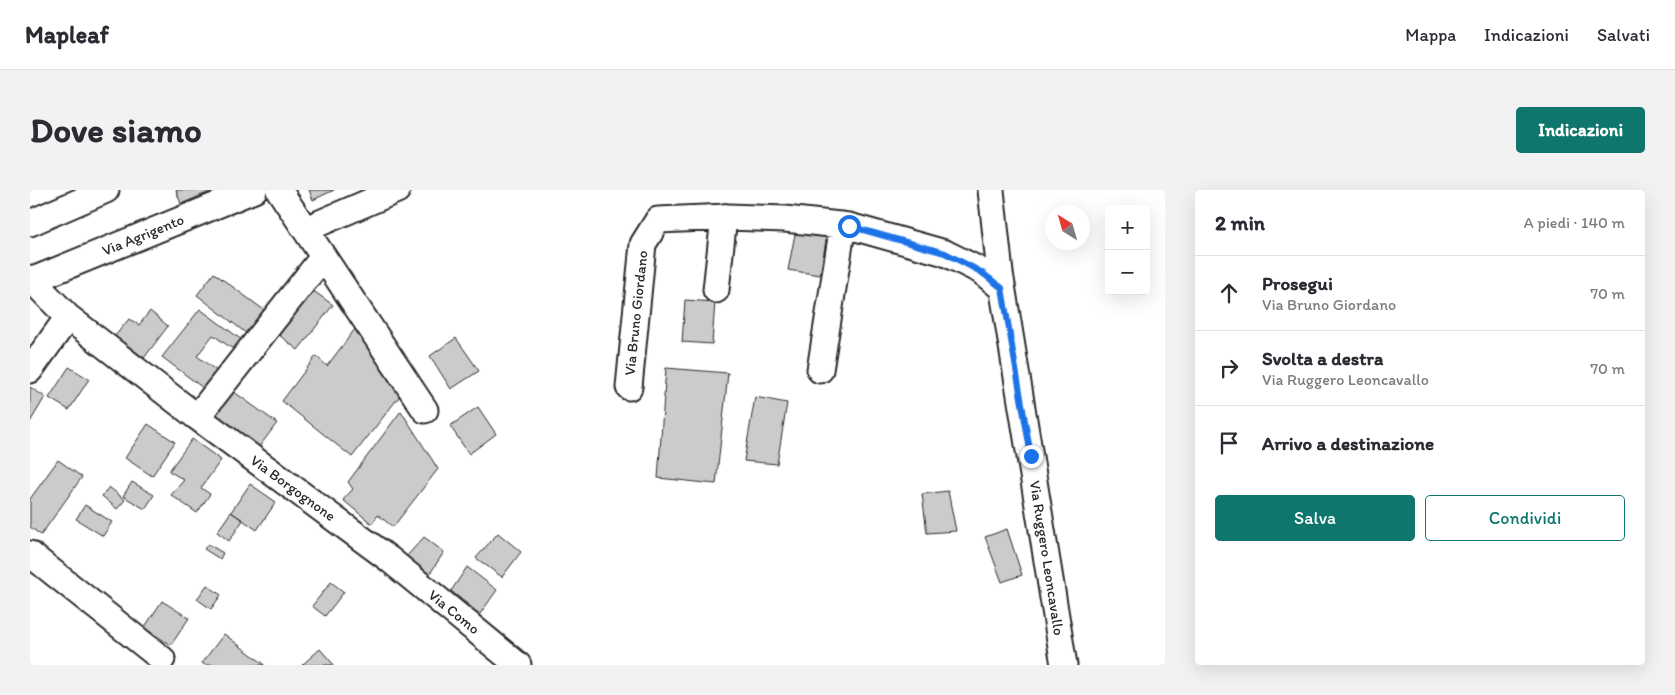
<!DOCTYPE html>
<html lang="it">
<meta charset="utf-8">
<style>
:root{--surface:#fff;--page:#f2f2f3;--text:#2b2b33;--muted:#7c7c81;--line:#e1e1e2;--accent:#0f766e}
body{margin:0;font-family:Itim,sans-serif;background:var(--page);color:var(--text)}
.controls{position:absolute;right:15px;top:15px;display:grid;overflow:hidden;border-radius:5px;box-shadow:0 5px 20px #0002}
.controls button{width:45px;height:45px;display:grid;place-items:center;padding:0;border:0;border-bottom:1px solid var(--line);background:var(--surface);color:var(--text);font:25px sans-serif}
.compass{position:absolute;left:1015px;top:15px;width:45px;height:45px;border-radius:50%;background:var(--surface);box-shadow:0 5px 20px #0002;rotate:323deg}
.stop{position:absolute;width:15px;height:15px;margin:-11px;border:4px solid #1a73e8;border-radius:50%;background:#fff}
.stop.end{background:#1a73e8;border-color:#fff;box-shadow:0 1px 5px #0008}
.list{margin:0;padding:0;list-style:none}
h2{display:flex;justify-content:space-between;align-items:center;height:65px;margin:0;padding:0 20px;font-size:21px}
h2 small{font-size:16px;font-weight:400;color:var(--muted)}
.list li{display:grid;grid-template-columns:32px 1fr auto;gap:15px;align-items:center;box-sizing:border-box;height:75px;padding:0 20px;border-top:1px solid var(--line)}
.list b{display:block;font-size:19px;white-space:nowrap}
.list p{margin:0;font-size:16px;white-space:nowrap;color:var(--muted)}
.list em{font-size:16px;font-style:normal;color:var(--muted)}
.actions{display:flex;gap:10px;padding:15px 20px}
.actions a{flex:1;padding:11px 0;border:1px solid var(--accent);border-radius:5px;text-align:center;font-size:18px;color:var(--accent)}
.actions .main{background:var(--accent);color:#fff}
.icon{flex:none;width:28px;height:28px;fill:none;stroke:currentColor;stroke-width:2;stroke-linecap:round;stroke-linejoin:round}
.map{position:relative;flex:none;width:1135px;height:475px;overflow:hidden;border-radius:5px}
header{display:flex;align-items:center;gap:30px;box-sizing:border-box;height:70px;padding:0 25px;background:var(--surface);border-bottom:1px solid var(--line)}
header strong{font-size:24px}
nav{display:flex;gap:28px;margin-inline-start:auto;font-size:18px}
.intro{display:flex;align-items:center;justify-content:space-between;box-sizing:border-box;height:120px;padding:0 30px}
h1{margin:0;font-size:35px}
.button{padding:12px 22px;border-radius:5px;background:var(--accent);color:#fff;font-size:18px;font-weight:700}
main{display:flex;gap:30px;padding:0 30px}
aside{flex:1;background:var(--surface);border-radius:5px;box-shadow:0 5px 20px #0002}
.map>svg:first-child{display:block}
.building{fill:#cbcbcb;stroke:#2b2b2b}
.lines{fill:none;stroke-linecap:round;stroke-linejoin:round}
.minor-casing{stroke:#2b2b2b;stroke-width:29}
.minor{stroke:#fff;stroke-width:25}
.route{stroke:#1a73e8;stroke-width:6}
.labels{text-anchor:middle;stroke-width:4;stroke-linejoin:round;paint-order:stroke}
.street-label{font-size:15px;fill:#2b2b2b;stroke:#fff}
</style>
<header>
<strong>Mapleaf</strong>
<nav><a>Mappa</a><a>Indicazioni</a><a>Salvati</a></nav>
</header>
<div class="intro"><h1>Dove siamo</h1><a class="button">Indicazioni</a></div>
<main>
<div class="map">
<svg width="1135" height="475" viewBox="0 0 1135 475">
<rect width="100%" height="100%" fill="#fff"/>
<filter id="ink" filterUnits="userSpaceOnUse"><feTurbulence type="fractalNoise" baseFrequency=".02" numOctaves="2"/><feDisplacementMap in="SourceGraphic" scale="10" xChannelSelector="R" yChannelSelector="G"/><feConvolveMatrix kernelMatrix="1 2 1 2 8 2 1 2 1" color-interpolation-filters="sRGB"/></filter>
<g filter="url(#ink)">
<!-- building -->
<path class="building" d="M146,0h38l-33,14z
M279,0h25l-21,10z
M766,39l31,6 -7,40 -32,-5z
M184,83l54,40 -17,24 -54,-42z
M278,97l25,18 -35,45 -24,-19z
M655,110l30,2 -3,42 -30,-2z
M170,119l46,34 -6,11 -27,-19 -16,21 24,18 -14,17 -45,-34z
M120,121l18,15 -24,32 -29,-22 14,-17 10,6z
M328,135l44,68 -50,64 -70,-56 34,-45 11,10z
M426,148l23,33 -28,18 -21,-33z
M39,177l20,12 -20,31 -20,-12z
M636,178l62,5 -12,111 -58,-6z
M0,197l15,10 -15,25z
M200,199l47,34 -18,24 -47,-34z
M725,207l32,6 -10,61 -33,-3z
M448,217l18,27 -27,20 -19,-28z
M371,221l37,58 -45,58 -15,-12 -6,9 -29,-24 10,-11 -5,-7z
M118,234l27,18 -23,34 -27,-18z
M162,249l29,21 -20,28 9,6 -13,19 -26,-18 13,-15 -15,-9z
M28,270l24,17 -41,58 -11,-8v-28z
M102,292l22,13 -9,14 -22,-13z
M220,294l26,18 -19,28 -26,-18z
M79,297l16,13 -8,9 -15,-13z
M918,301l8,40 -29,2 -5,-39z
M55,315l27,17 -9,14 -27,-17z
M201,322l12,8 -14,21 -12,-9z
M977,339l15,46 -20,7 -17,-45z
M468,343l23,19 -19,25 -26,-19z
M394,347l20,15 -15,23 -23,-18z
M178,354l15,9 -3,6 -16,-10z
M437,377l30,23 -17,24 -29,-23z
M301,392l13,10 -19,24 -13,-10z
M177,395l14,10 -10,14 -14,-10z
M132,411l27,17 -18,27 -27,-17z
M194,444l40,30v1h-59l-3,-2z
M290,459l14,16h-32z"/>
<g class="lines">
<!-- minor casing -->
<g class="minor-casing">
<path id="minor" d="M249,0l146,220
M961,0l9,83 64,392
M0,33l76,-33
M276,39l91,-39
M0,88l38,39 129,100 192,142 129,106
M3,90l221,-90
M686,100l8,-73
M0,180l38,-53
M790,180l23,-145
M599,197l14,-143 15,-24 70,-3 57,2 64,7 96,27 36,18 21,17
M167,227l126,-160
M0,364l132,105"/>
</g>
<!-- minor -->
<use href="#minor" class="minor"/>
</g>
</g>
<g class="lines" filter="url(#ink)">
<!-- route -->
<path class="route" d="M819,36l96,27 36,19 21,16 29,168"/>
</g>
<g class="labels">
<!-- street labels -->
<g class="street-label">
<text transform="translate(113 45) rotate(-22)" y="5">Via Agrigento</text>
<text transform="translate(606 123) rotate(-84)" y="5">Via Bruno Giordano</text>
<text transform="translate(263 298) rotate(36)" y="5">Via Borgognone</text>
<text transform="translate(1017 368) rotate(81)" y="5">Via Ruggero Leoncavallo</text>
<text transform="translate(424 422) rotate(39)" y="5">Via Como</text>
</g>
</g>
</svg>
<div class="controls">
<button>+</button>
<button>−</button>
</div>
<svg class="compass" viewBox="-18 -18 36 36"><path d="M0-13l5 13h-10z" fill="#e53935"/><path d="M0 13l5-13h-10z" fill="#7c7c81"/></svg>
<div class="stop" style="left:819px;top:36px"></div>
<div class="stop end" style="left:1001px;top:266px"></div>
</div>
<aside>
<h2>2 min<small>A piedi · 140 m</small></h2>
<ul class="list">
<li><svg class="icon" aria-label="ahead" viewBox="0 0 24 24"><path d="M12 20V5M6 11l6-6 6 6"/></svg><div><b>Prosegui</b><p>Via Bruno Giordano</p></div><em>70 m</em></li>
<li><svg class="icon" aria-label="right" viewBox="0 0 24 24"><path d="M7 20v-9h11M14 6l5 5-5 5"/></svg><div><b>Svolta a destra</b><p>Via Ruggero Leoncavallo</p></div><em>70 m</em></li>
<li><svg class="icon" aria-label="arrive" viewBox="0 0 24 24"><path d="M6 21V4h12l-3 4 3 4H6"/></svg><div><b>Arrivo a destinazione</b></div></li>
</ul>
<div class="actions"><a class="main">Salva</a><a>Condividi</a></div>
</aside>
</main>
